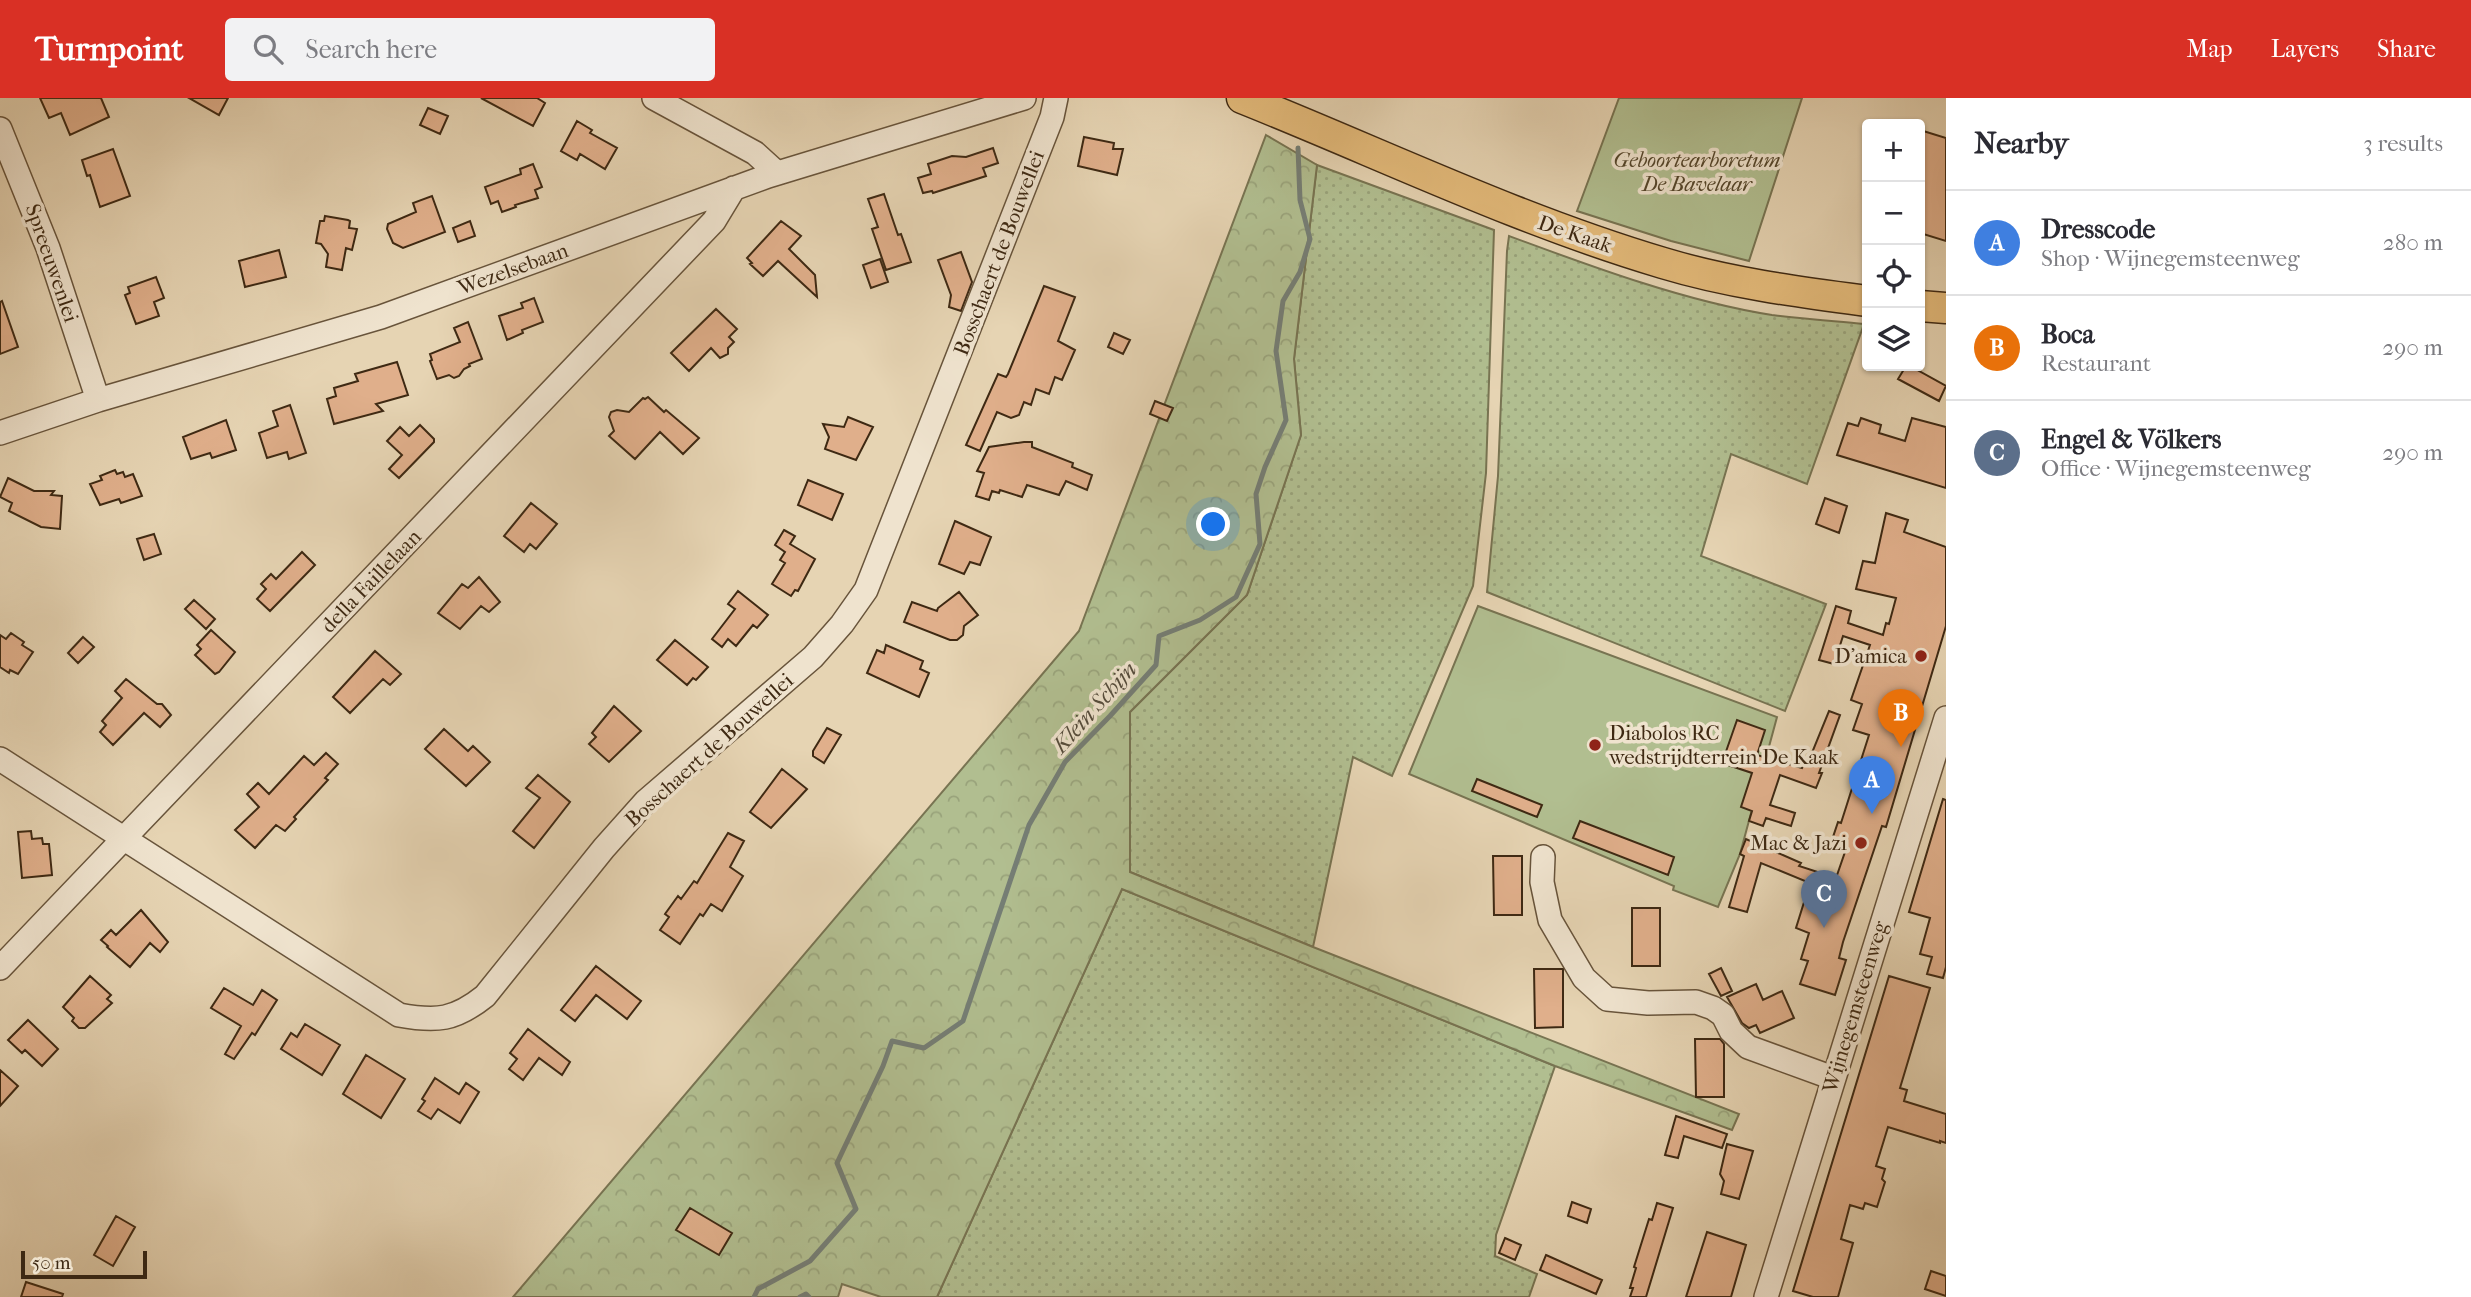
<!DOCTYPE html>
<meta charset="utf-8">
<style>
:root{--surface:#fff;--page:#f2f2f3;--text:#2b2b33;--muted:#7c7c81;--line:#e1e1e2;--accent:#d93025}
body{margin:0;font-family:"IM FELL French Canon",serif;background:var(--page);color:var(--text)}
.controls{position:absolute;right:21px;top:21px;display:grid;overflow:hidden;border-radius:7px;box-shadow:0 2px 5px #0004}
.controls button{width:63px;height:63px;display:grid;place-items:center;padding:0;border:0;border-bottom:2px solid var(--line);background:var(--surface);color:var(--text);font:35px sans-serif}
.scale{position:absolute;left:21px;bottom:18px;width:126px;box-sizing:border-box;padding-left:7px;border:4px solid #3e2913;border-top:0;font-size:19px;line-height:24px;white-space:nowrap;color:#3e2913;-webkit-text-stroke:5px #efe3ce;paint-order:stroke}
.you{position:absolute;left:1214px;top:427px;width:24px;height:24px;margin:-18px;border:5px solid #fff;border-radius:50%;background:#1a73e8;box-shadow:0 0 0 10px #1a73e833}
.badge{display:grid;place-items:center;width:46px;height:46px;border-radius:50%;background:var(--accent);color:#fff;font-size:23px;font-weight:700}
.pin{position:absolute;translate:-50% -58px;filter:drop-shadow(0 2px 4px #0008)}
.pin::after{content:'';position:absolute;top:37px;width:24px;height:21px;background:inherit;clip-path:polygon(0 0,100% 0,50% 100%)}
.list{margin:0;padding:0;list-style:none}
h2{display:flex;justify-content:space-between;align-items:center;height:91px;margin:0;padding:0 28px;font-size:30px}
h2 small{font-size:23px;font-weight:400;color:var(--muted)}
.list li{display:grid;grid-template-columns:46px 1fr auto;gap:21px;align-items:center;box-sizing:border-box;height:105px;padding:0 28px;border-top:2px solid var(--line)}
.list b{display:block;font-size:26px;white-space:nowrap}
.list p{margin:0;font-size:23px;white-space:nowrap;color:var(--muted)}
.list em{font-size:23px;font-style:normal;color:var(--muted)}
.icon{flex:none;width:38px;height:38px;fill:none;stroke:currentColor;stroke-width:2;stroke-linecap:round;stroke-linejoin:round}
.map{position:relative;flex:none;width:1946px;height:1199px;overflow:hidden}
header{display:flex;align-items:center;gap:42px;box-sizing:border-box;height:98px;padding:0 35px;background:var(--accent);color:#fff}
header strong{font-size:33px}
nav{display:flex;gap:38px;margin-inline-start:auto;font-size:24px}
.search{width:490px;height:63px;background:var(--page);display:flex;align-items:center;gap:18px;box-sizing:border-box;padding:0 24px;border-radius:7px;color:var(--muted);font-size:26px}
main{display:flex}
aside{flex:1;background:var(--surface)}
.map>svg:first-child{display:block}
.grass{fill:url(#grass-dots);stroke:#787452;stroke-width:2}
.forest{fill:url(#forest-crowns);stroke:#787452;stroke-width:2}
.green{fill:#b1be90;stroke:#787452;stroke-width:2}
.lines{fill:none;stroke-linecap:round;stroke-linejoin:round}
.stream{stroke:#757e75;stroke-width:5}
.building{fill:#e0af8b;stroke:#3e2913;stroke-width:2}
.minor-casing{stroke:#68543b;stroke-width:26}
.major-casing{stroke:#3e2913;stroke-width:33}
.minor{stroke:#efe3ce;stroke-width:23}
.major{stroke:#e3ba7a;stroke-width:30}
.poi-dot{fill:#8f2418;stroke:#efe3ce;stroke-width:2.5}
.labels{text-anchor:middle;stroke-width:7;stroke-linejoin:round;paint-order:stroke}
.park-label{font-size:21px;font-style:italic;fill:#55472c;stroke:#efe3ce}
.street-label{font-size:21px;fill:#3e2913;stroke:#efe3ce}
.poi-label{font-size:21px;fill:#3e2913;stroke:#efe3ce;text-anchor:end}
.water-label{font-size:23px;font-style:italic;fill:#554c3c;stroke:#efe3ce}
</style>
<header>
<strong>Turnpoint</strong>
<div class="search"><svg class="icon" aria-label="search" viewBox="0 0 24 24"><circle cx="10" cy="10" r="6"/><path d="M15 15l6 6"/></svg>Search here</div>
<nav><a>Map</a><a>Layers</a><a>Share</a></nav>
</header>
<main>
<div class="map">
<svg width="1946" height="1199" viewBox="0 0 1946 1199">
<defs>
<pattern id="grass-dots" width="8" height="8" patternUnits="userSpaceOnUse" patternTransform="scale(1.75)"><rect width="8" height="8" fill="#b1be90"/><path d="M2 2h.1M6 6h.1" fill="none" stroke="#99a37b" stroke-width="1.8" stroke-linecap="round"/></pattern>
<pattern id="forest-crowns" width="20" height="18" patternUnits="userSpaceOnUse" patternTransform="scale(1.75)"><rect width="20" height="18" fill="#b1be90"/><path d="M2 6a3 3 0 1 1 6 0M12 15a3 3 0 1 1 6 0" fill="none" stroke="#99a37b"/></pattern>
</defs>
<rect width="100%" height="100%" fill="#e6d4b3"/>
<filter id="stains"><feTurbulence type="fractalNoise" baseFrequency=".00286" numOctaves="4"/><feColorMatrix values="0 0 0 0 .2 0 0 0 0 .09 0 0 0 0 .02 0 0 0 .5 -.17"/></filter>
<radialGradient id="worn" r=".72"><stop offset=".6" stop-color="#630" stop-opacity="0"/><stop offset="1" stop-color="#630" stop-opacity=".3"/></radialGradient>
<!-- grass -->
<path class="grass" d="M1317,67l177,65 -8,243 -13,113 -81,190 -39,-19 -40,190 -183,-75v-160l117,-117 54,-160 -7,-76z
M1509,138c81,30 178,66 263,79 31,4 61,6 92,9l-57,160 -76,-30 -30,102 125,48 -41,107 -298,-119 11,-116 9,-225z
M1122,791l433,177 -59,169 -1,21 42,18 -8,23h-592z"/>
<!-- forest -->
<path class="forest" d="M1266,37l51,30 -23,194 7,76 -54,160 -117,117v160l183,75 426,167 -7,16 -177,-64 -433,-177 -185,408h-56l-39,-13 -4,13h-325l566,-666z"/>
<!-- green -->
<path class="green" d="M1619,0h183l-53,163 -78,-20 -94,-30z
M1478,508l299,111 -37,137 -22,53 -45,-17 1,-4 -265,-112z"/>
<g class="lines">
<!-- stream -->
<path class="stream" d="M754,1199l4,-8 52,-28 46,-52 -19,-46 46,-97 9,-25 32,7 39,-27 66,-196 36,-63 45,-46 46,-51 3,-29 41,-16 36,-23 24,-53 -4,-50 9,-27 21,-47 -10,-69 7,-50 17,-29 10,-33 -10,-39 -2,-52
M800,1199l6,-3 3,3"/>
</g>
<!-- building -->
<path class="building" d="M40,0h61l8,19 -39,18 -9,-22 -12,5z
M189,0h39l-9,17z
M481,0h56l8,5 -12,23z
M428,10l20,8 -8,18 -20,-9z
M577,23l15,9 -2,3 27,15 -12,21 -25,-15 -3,6 -16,-9z
M1920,32l26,8v103l-26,-8z
M1084,39l30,6 -1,6h10l-6,26 -39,-9z
M993,50l5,15 -15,5 3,8 -53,17 -1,-2 -9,2 -5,-15 13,-4 -3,-10 24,-8 14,1z
M113,51l17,47 -30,11 -10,-32 -3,1 -5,-16z
M533,66l9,23 -7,3 3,8 -23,7 1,2 -14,5 -4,-11 -7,3 -6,-17 36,-13 -1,-5z
M884,96l14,41 3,-1 10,28 -25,8 -14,-41 6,-2 -10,-28z
M432,98l13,36 -42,16 -10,-5 -6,-14 1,-5 28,-12 -3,-9z
M325,118l23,4 2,1 -1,7 8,1 -5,21 -6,-2 -4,22 -16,-3 2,-13 -7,-10 -5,-1 4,-22h4z
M470,123l5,15 -17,6 -5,-14z
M781,123l20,15 -12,13 26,26 2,22 -39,-36 -15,15 -13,-12 2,-1 -5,-5z
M279,152l7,27 -41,10 -6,-26z
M961,154l11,30 -11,29 -12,-4 2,-12 -13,-35z
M880,161l8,23 -17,6 -8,-23z
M156,179l8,21 -10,4 5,14 -23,8 -11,-29 5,-2 -2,-6z
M1044,188l31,11 -17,44 17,9 -13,30 -7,-3 -6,17 -13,-5 -5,16 -7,-3 -5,13 -8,3 -14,-6 -17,39 -14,-6 32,-71 8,3 2,-3z
M534,200l9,24 -21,8 1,3 -16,7 -8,-24 24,-8 -2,-5z
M2,203l16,46 -18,7v-52z
M716,211l21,20 -8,8 5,5 -6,6v6l-8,4 -9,-10 -22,23 -18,-18z
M468,224l14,37 -13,5 1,2 -6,3 -5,7 -5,2 -5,-3 -12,4 -7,-18 2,-1 -2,-6 30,-12 -6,-14z
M1114,235l16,7 -7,14 -15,-7z
M397,264l11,33 -32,9 7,7 -49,13 -7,-25 9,-3 -2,-8 24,-7 -3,-7z
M1906,268h4l36,20 -7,15 -41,-22z
M648,299l16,15 2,-2 33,28 -16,16 -23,-22 -25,27 -26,-23 5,-5 -5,-14 2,-5 6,-2 12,2 14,-14 2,1z
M1155,303l18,7 -6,13 -17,-7z
M290,307l16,48 -17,6 -2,-7 -20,6 -8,-25 19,-7 -5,-15z
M848,319l25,10 -17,33 -31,-11 4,-12 -6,-13 21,3z
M1861,320l20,7 -2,8 26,8 7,-23 34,9v61l-109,-33 11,-32 10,3z
M226,322l10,30 -24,8 -2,-5 -19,6 -8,-22z
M420,327l14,14v3l-35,36 -10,-9 13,-14 -15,-14 13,-14 9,9z
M1024,344h8v5l41,16 -1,4 20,8 -5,15 -21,-9 -7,14 -32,-10 -5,12 -22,-7 -1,3 -7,-2 -3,9 -13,-4 8,-23 -7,-2 12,-24z
M115,372l2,4 6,-2 2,5 8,-3 9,22 -21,7 -2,-4 -19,6 -10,-21 12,-4 -2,-4z
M8,380l26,13h20l-3,4 11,1 -2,33 -19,-2 -32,-16 3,-8 -12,-6z
M808,382l35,14 -11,26 -34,-15z
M1825,400l22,8 -8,27 -23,-9z
M531,405l26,21 -21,25 -6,-5 -6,8 -20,-16z
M1886,415l22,7 -4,12 42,15v79l-60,201 -4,-1 -39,116 -4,16 7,2 -11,35 -35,-11 8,-23 -7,-2 8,-26 -13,-5 14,-45 -49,-20 -14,49 -18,-5 15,-51 -4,-2 6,-15 55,24 -2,3 37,12 10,-29 -15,-6 7,-21 3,1 28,-88 -16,-5 9,-26 -11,-4 19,-55 -27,-9 -9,28 -15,-4 17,-54 15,5 -3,12 35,12 3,-12 3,1 7,-26 -40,-9 7,-28 12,2z
M955,423l36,16 -11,28 -10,-3 -6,12 -25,-10z
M784,432l11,6 -5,8 25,15 -17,32 -3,-1 -4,6 -19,-12 13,-21 -5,-3 5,-8 -10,-7z
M154,436l7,20 -17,6 -7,-21z
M302,454l13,13 -45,46 -13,-12 9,-10 -5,-5 10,-10 5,5z
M479,479l21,25 -11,10 -8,-6 -21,23 -22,-16 24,-29 6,4z
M738,493l30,24 -11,13 -4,-3 -17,21 -8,-7 -6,8 -10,-8 23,-30 -7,-5z
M959,494l19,23 -14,11 -1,9 -6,5h-7l-46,-18 8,-20 25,9 1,-3z
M194,502l21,19 -9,10 -21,-20z
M211,532l24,22 -16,20 -4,2 -20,-19 6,-6 -4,-4z
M11,535l13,9 -2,3 11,7 -15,22 -8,-4 -1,3 -9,-6v-32l6,4z
M83,539l11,10 -16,16 -10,-10z
M675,542l33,27 -12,13 -3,-2 -6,7 -30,-25z
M886,547l37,16 -3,8 9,4 -10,24 -52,-24 10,-23 7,3z
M375,553l26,23 -11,11 -7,-6 -33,34 -17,-16z
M126,581l31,25h5l9,11 -11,12 -16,-14 -31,32 -13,-13 6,-7 -4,-4 20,-23 -7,-7z
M614,608l27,25 -32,31 -20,-18 7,-7 -4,-4z
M1829,613l11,4 -21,58h3l-6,15 -36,-13 -10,30 25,8 -4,13 -25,-8 -3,8 -14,-5 3,-10 -11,-4 11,-34 -30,-10 15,-43 28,10 -8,25 45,13 2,-4 3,1z
M827,630l14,7 -17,28 -11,-7v-5z
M444,631l24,22 5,-5 17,16 -24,24 -41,-37z
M326,655l12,11 -13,14 3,2 -34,37 2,2 -11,12 -9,-6 -21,23 -20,-18 24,-23 -12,-13 11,-11 11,11 35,-38 10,9z
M782,671l25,20 -36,39 -21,-16z
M538,677l32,27 -36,46 -21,-17 27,-33 -14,-10z
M1477,681l65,26 -5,12 -65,-26z
M1943,701l3,1v167l-3,11 -16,-4 5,-17 -12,-3 10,-36 -21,-6z
M1580,723l94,36 -6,18 -95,-37z
M31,733l1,8 10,-1 1,6h6l3,31 -30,3 -4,-46z
M728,735l16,8 -14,26 13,9 -21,35 -11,-7 -8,12 -3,-2 -20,30 -20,-14 9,-13 -4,-3 13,-18 3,3 13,-18 3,2z
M1493,758h29v59h-28z
M1632,810h28v58h-28z
M141,812l27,32 -8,10 -10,-9 -20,24 -23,-20 1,-1 -7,-6 10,-10 5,5z
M596,868l45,35 -14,18 -31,-24 -21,26 -14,-11z
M1721,870l11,23 -11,5 -12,-22z
M1534,871h29v58l-28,1z
M90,878l21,19 -4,4 5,4 -27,25h-6l-7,-7 2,-3 -11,-11z
M1889,878l41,12 -30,100 7,2 -3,11 42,13v29l-6,-2v2l-52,-16 -12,39 9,3 -3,10 3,3 -8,25 -12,-4 -2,6 -13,-4 -9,34 12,4 -15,54h-25l-20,-6z
M1756,886l7,16 19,-9 12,27 -34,15 -4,-8 -7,3 -7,-5 -15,-26z
M224,890l29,17 9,-15 15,10 -22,35 -3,-2 -18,26 -9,-5 16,-28 -30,-18z
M28,922l30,29 -16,17 -17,-16 -3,3 -14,-13z
M305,926l35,21 -18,30 -41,-26 10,-16 6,4z
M528,931l42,33 -8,13 -23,-17 -16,22 -14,-11 8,-10 -7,-6z
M1695,941h25l4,5v53h-28z
M366,957l39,24 -24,39 -38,-24z
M0,972l18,16 -18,20z
M435,980l24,16 7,-11 13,9 -19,31 -22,-14 -7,10 -13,-8 7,-10 -3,-2z
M1676,1018l51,18 -5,14 -38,-12 -6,22 -13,-3z
M1727,1046l26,7 -14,48 -18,-5 3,-13 -4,-7z
M1572,1104l19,7 -4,14 -19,-7z
M1657,1105l16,5 -27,89h-16l3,-9h-3l6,-20 -2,-1 15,-48 3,1z
M690,1110l42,25 -13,22 -43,-25z
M116,1118l19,11 -22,39 -19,-11z
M1707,1134l39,13 -15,52h-45z
M1505,1140l16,7 -6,15 -16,-7z
M1546,1157l56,25 -6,14 -56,-24z
M1931,1173l15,5v20l-21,-7z
M26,1184l37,12 -1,3h-41z"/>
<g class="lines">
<!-- minor casing -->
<g class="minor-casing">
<path id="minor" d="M654,0l101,55 22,20
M0,31l48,119 50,152
M0,335l98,-33 283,-83 387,-141 256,-78
M0,661l399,256c38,7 56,5 86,-19l119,-148 42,-47 167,-144 29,-33 24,-34 186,-473 4,-19
M1543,759l-1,25 8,38 34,58 23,21 41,4 48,-1 17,6 10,7 8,16 17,16 85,31
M0,870l714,-747 20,-33
M1766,1199l180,-579"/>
</g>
<!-- major casing -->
<g class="major-casing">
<path id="major" d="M1242,0c140,56 276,122 421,165 66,20 136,29 204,38
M1920,208l26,2"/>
</g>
<!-- minor -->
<use href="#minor" class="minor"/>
<!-- major -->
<use href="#major" class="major"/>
</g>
<!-- markers -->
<g class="poi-dot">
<circle cx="1921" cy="558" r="7"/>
<circle cx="1595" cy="647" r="7"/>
<circle cx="1861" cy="745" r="7"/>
</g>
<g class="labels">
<!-- park labels -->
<g class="park-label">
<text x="1697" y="69">Geboortearboretum<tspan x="1697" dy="24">De Bavelaar</tspan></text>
</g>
<!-- street labels -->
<g class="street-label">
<text transform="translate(1575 136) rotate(19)" y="7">De Kaak</text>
<text transform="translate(999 155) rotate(-69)" y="7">Bosschaert de Bouwellei</text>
<text transform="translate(52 165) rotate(71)" y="7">Spreeuwenlei</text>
<text transform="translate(513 171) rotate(-20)" y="7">Wezelsebaan</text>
<text transform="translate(371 483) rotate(-46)" y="7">della Faillelaan</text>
<text transform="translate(709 652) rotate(-42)" y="7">Bosschaert de Bouwellei</text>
<text transform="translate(1855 909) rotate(-73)" y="7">Wijnegemsteenweg</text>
</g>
<!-- poi labels -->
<g class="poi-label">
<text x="1907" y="565">D'amica</text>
<text x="1609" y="642" text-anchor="start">Diabolos RC<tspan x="1609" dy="24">wedstrijdterrein De Kaak</tspan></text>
<text x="1847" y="752">Mac &amp; Jazi</text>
</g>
<!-- water labels -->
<g class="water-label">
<text transform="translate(1094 609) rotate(-48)" y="8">Klein Schijn</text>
</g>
</g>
<rect width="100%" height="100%" filter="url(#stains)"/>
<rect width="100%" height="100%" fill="url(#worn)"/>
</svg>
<div class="controls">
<button>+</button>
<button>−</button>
<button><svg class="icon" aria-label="locate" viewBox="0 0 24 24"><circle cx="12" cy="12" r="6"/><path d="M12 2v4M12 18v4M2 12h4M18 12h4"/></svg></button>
<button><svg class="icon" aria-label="layers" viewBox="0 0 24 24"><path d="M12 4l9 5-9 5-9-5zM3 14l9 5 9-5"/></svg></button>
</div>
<div class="scale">50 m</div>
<div class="you"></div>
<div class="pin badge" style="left:1872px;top:716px;background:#3f7fe0">A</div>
<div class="pin badge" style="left:1901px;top:649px;background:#e8710a">B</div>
<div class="pin badge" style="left:1824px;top:830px;background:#5c6f8a">C</div>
</div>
<aside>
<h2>Nearby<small>3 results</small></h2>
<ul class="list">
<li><span class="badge" style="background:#3f7fe0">A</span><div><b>Dresscode</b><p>Shop · Wijnegemsteenweg</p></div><em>280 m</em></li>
<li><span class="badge" style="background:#e8710a">B</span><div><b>Boca</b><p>Restaurant</p></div><em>290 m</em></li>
<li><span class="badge" style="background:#5c6f8a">C</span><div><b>Engel &amp; Völkers</b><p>Office · Wijnegemsteenweg</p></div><em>290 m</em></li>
</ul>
</aside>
</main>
